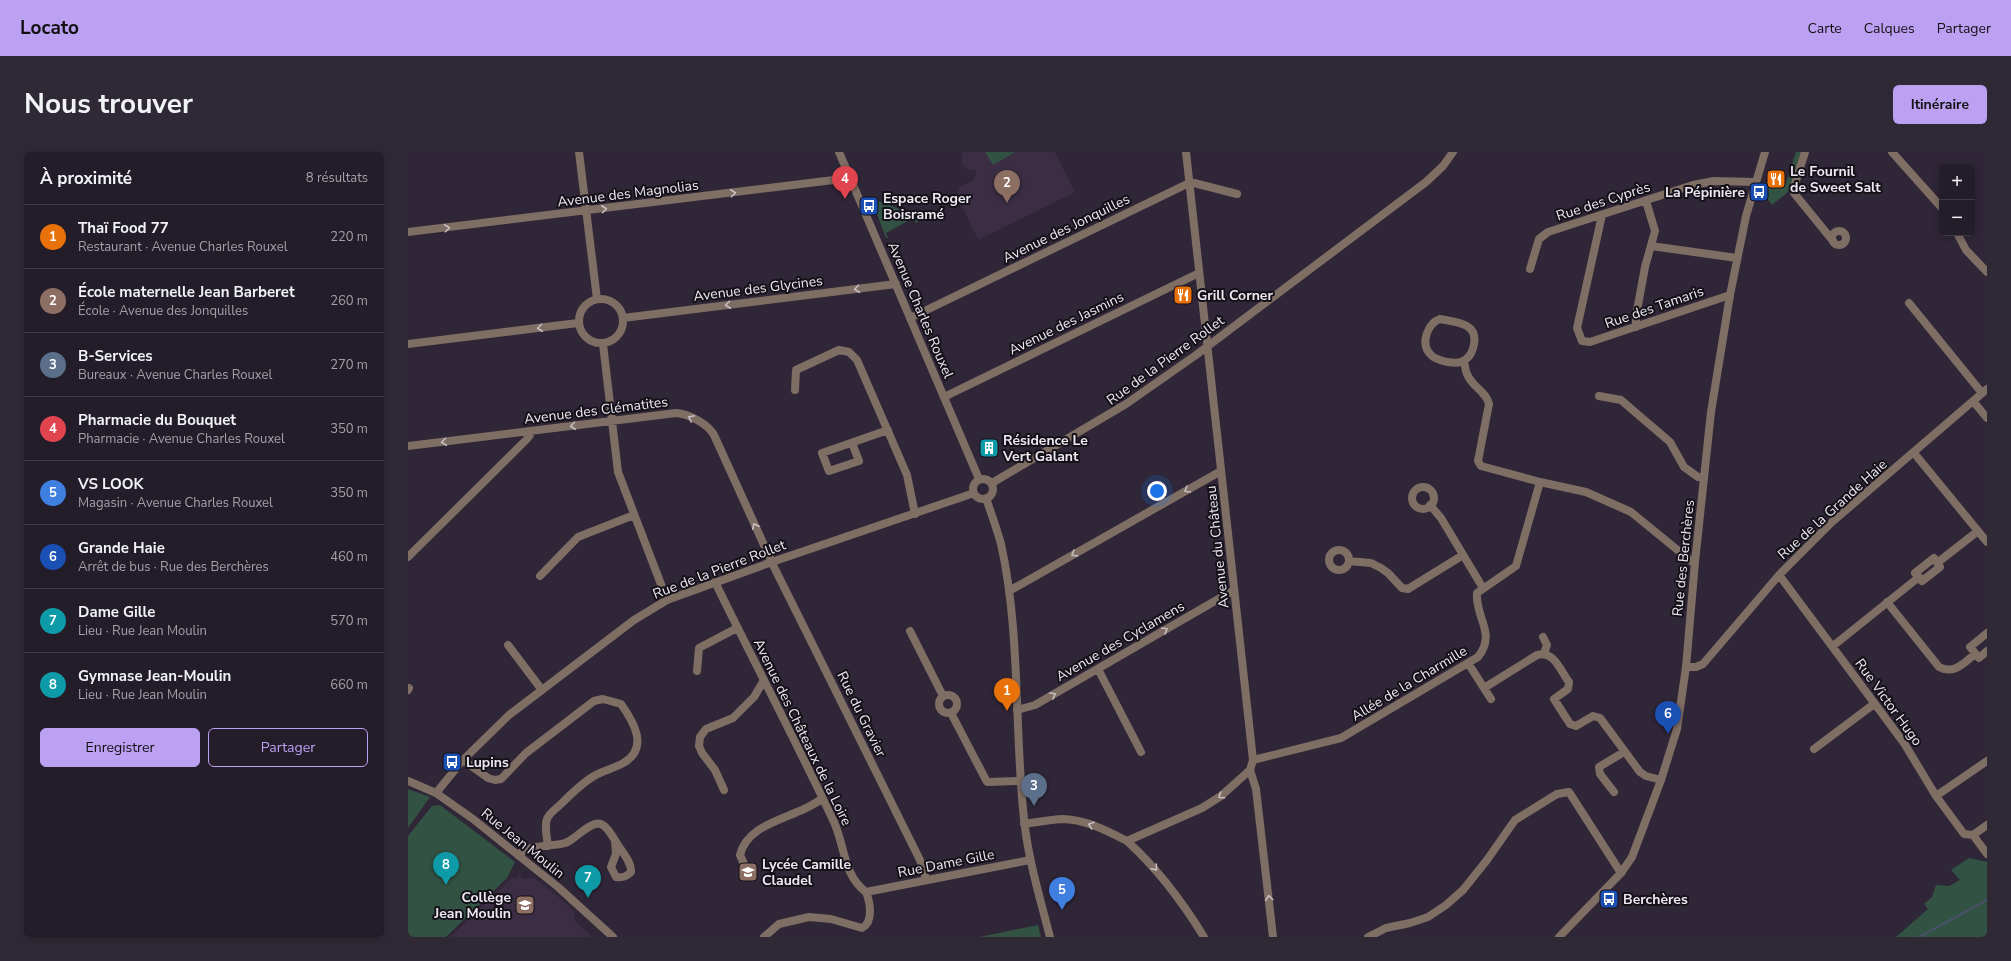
<!DOCTYPE html>
<html lang="fr">
<meta charset="utf-8">
<style>
:root{--surface:#231c29;--page:#2f2935;--text:#f1f3f6;--muted:#a3a1a8;--line:#403a46;--accent:#bca0f2}
body{margin:0;font-family:"Nunito Sans",sans-serif;background:var(--page);color:var(--text)}
.controls{position:absolute;right:12px;top:12px;display:grid;overflow:hidden;border-radius:6px;box-shadow:0 2px 10px #0003}
.controls button{width:36px;height:36px;display:grid;place-items:center;padding:0;border:0;border-bottom:1px solid var(--line);background:var(--surface);color:var(--text);font:20px sans-serif}
.you{position:absolute;left:749px;top:339px;width:14px;height:14px;margin:-10px;border:3px solid #fff;border-radius:50%;background:#1a73e8;box-shadow:0 0 0 6px #1a73e833}
.badge{display:grid;place-items:center;width:26px;height:26px;border-radius:50%;background:var(--accent);color:#fff;font-size:13px;font-weight:700}
.pin{position:absolute;translate:-50% -33px;filter:drop-shadow(0 1px 2px #0008)}
.pin::after{content:'';position:absolute;top:21px;width:14px;height:12px;background:inherit;clip-path:polygon(0 0,100% 0,50% 100%)}
.list{margin:0;padding:0;list-style:none}
h2{display:flex;justify-content:space-between;align-items:center;height:52px;margin:0;padding:0 16px;font-size:17px}
h2 small{font-size:13px;font-weight:400;color:var(--muted)}
.list li{display:grid;grid-template-columns:26px 1fr auto;gap:12px;align-items:center;box-sizing:border-box;height:64px;padding:0 16px;border-top:1px solid var(--line)}
.list b{display:block;font-size:15px;white-space:nowrap}
.list p{margin:0;font-size:13px;white-space:nowrap;color:var(--muted)}
.list em{font-size:13px;font-style:normal;color:var(--muted)}
.actions{display:flex;gap:8px;padding:12px 16px}
.actions a{flex:1;padding:9px 0;border:1px solid var(--accent);border-radius:6px;text-align:center;font-size:14px;color:var(--accent)}
.actions .main{background:var(--accent);color:#111}
.map{position:relative;flex:none;width:1579px;height:785px;overflow:hidden;border-radius:6px}
header{display:flex;align-items:center;gap:24px;box-sizing:border-box;height:56px;padding:0 20px;background:var(--accent);color:#111}
header strong{font-size:19px}
nav{display:flex;gap:22px;margin-inline-start:auto;font-size:14px}
.intro{display:flex;align-items:center;justify-content:space-between;box-sizing:border-box;height:96px;padding:0 24px}
h1{margin:0;font-size:28px}
.button{padding:10px 18px;border-radius:6px;background:var(--accent);color:#111;font-size:14px;font-weight:700}
main{display:flex;gap:24px;padding:0 24px}
aside{flex:1;background:var(--surface);border-radius:6px;box-shadow:0 2px 10px #0003}
.map>svg:first-child{display:block}
.built{fill:#3b2e44}
.green{fill:#325343}
.lines{fill:none;stroke-linecap:round;stroke-linejoin:round}
.stream{stroke:#475165;stroke-width:2.5}
.minor{stroke:#7f6e64;stroke-width:8}
.tertiary{stroke:#7f6e64;stroke-width:8}
.oneway{stroke:#c7bdc1}
.labels{text-anchor:middle;stroke-width:4;stroke-linejoin:round;paint-order:stroke}
.poi-label{font-size:14px;font-weight:bold;fill:#eee8f3;stroke:#151118;text-anchor:start}
.street-label{font-size:14px;fill:#eee8f3;stroke:#151118}
</style>
<header>
<strong>Locato</strong>
<nav><a>Carte</a><a>Calques</a><a>Partager</a></nav>
</header>
<div class="intro"><h1>Nous trouver</h1><a class="button">Itinéraire</a></div>
<main>
<aside>
<h2>À proximité<small>8 résultats</small></h2>
<ul class="list">
<li><span class="badge" style="background:#e8710a">1</span><div><b>Thaï Food 77</b><p>Restaurant · Avenue Charles Rouxel</p></div><em>220 m</em></li>
<li><span class="badge" style="background:#8d6e63">2</span><div><b>École maternelle Jean Barberet</b><p>École · Avenue des Jonquilles</p></div><em>260 m</em></li>
<li><span class="badge" style="background:#5c6f8a">3</span><div><b>B-Services</b><p>Bureaux · Avenue Charles Rouxel</p></div><em>270 m</em></li>
<li><span class="badge" style="background:#e0444e">4</span><div><b>Pharmacie du Bouquet</b><p>Pharmacie · Avenue Charles Rouxel</p></div><em>350 m</em></li>
<li><span class="badge" style="background:#3f7fe0">5</span><div><b>VS LOOK</b><p>Magasin · Avenue Charles Rouxel</p></div><em>350 m</em></li>
<li><span class="badge" style="background:#1a4fb4">6</span><div><b>Grande Haie</b><p>Arrêt de bus · Rue des Berchères</p></div><em>460 m</em></li>
<li><span class="badge" style="background:#0f9aa8">7</span><div><b>Dame Gille</b><p>Lieu · Rue Jean Moulin</p></div><em>570 m</em></li>
<li><span class="badge" style="background:#0f9aa8">8</span><div><b>Gymnase Jean-Moulin</b><p>Lieu · Rue Jean Moulin</p></div><em>660 m</em></li>
</ul>
<div class="actions"><a class="main">Enregistrer</a><a>Partager</a></div>
</aside>
<div class="map">
<svg width="1579" height="785" viewBox="0 0 1579 785">
<rect width="100%" height="100%" fill="#2f2637"/>
<!-- built -->
<path class="built" d="M555,0h92l20,40 -97,48 -21,-45 3,-8 14,-7 2,-10h-8l-5,-4 -2,-6z
M111,723l4,4 12,-1 26,21 13,13 1,9 18,16h-143l63,-60 2,2z"/>
<!-- green -->
<path class="green" d="M577,0h30l-22,13z
M1388,0h5l-13,40 -16,13 -10,-13 3,-10 19,6z
M463,46l46,18 1,6 -2,1 -3,-5 -27,15 2,5h-2z
M0,637l22,8 -22,31z
M32,653l75,57 -8,16 -61,59h-38v-101l24,-30z
M1561,706l18,4v75h-91l32,-28 -4,-5 8,-7 4,-12 13,1 11,-6 -9,-10z
M630,773l3,12h-62z"/>
<g class="lines">
<!-- stream -->
<path class="stream" d="M1511,785l68,-37"/>
<!-- minor -->
<path class="minor" d="M171,0l18,147
M1397,0l-11,35v6l39,48
M1484,0l50,56
M1194,63l-25,113 5,13 8,1 140,-47
M1424 86a7 7 0 1 1 14 0a7 7 0 1 1-14 0Z
M0,80l442,-54
M1549,81l9,17 21,22
M1243,94l86,12
M1122,117l9,-30 9,-7 145,-47 21,-4 41,1
M171 169a22 22 0 1 1 44 0a22 22 0 1 1-44 0Z
M1501,151l73,90
M215,166l273,-34
M502,166l275,-133 9,-2 43,11
M1032,167c16,3 38,4 34,25 -1,7 -3,12 -9,16 -8,6 -29,1 -35,-6 -10,-11 -2,-31 10,-35z
M1228,175v-11l9,-49 10,-36 -9,-30
M0,192l170,-21
M195,192l15,128 49,128
M1056,209c1,4 1,9 3,13 5,13 19,17 22,30l-11,57 3,5 59,16 46,10 45,20 60,49 4,1
M387,238l1,-20 43,-20 10,2 8,8 50,115 8,39
M1191,244l22,4 49,42 14,25 14,10 6,1
M536,245l255,-124
M1565,249l14,17
M444,291l7,18 -30,10 -7,-18 66,-23
M0,294l268,-33c13,1 32,11 38,22l60,132 146,293 6,19
M1506,301l73,89
M1004 346a11 11 0 1 1 22 0a11 11 0 1 1-22 0Z
M1022,353l11,13 42,70
M921 408a10 10 0 1 1 20 0a10 10 0 1 1-20 0Z
M0,405l118,-117 4,-5v-4
M1526,406l6,9 -18,14 -7,-8z
M941,409l22,2 10,5 7,5 14,15 6,1 55,-34
M1529,411l41,-32
M1371,423l125,168 32,53 51,-35
M132,424l38,-39 56,-22
M307,430c39,80 81,159 119,240 11,24 9,53 32,70
M601,439l212,-120
M1479,450l52,65c15,8 25,-4 36,-13
M502,479l33,65
M1579,481l-17,14 9,11 8,-7
M1135,485l4,8 -3,8
M100,493l34,45
M1425,494l86,-69
M1060,511l23,36
M1278,515h10l7,-3 76,-89 53,-53 155,-133
M690,517l43,83
M289,519l2,-23 38,-20
M1076,536l53,-33c17,-5 23,15 32,27l-1,7 -14,10 16,25 6,2 17,-10 7,2 40,54 6,4 15,4
M0,538l1,-2
M531 552a9 9 0 1 1 18 0a9 9 0 1 1-18 0Z
M609,558l18,-5 199,-115
M543,561l36,69 35,-1
M1406,597l60,-45
M55,608l25,18 7,2 6,-1 25,-26 68,-52 9,-2 18,5c12,17 28,43 4,58 -9,6 -21,8 -31,14 -12,7 -22,17 -32,27 -5,5 -13,10 -15,16 -3,8 0,18 1,27
M845,608l88,-22 137,-81c19,-24 -3,-39 -1,-64l39,-27 24,-84
M316,638l-9,-20 -13,-17 -3,-7 1,-9 6,-8 27,-11 21,-21 10,-17
M1206,640l-14,-18 -1,-7 25,-15
M1528,644l28,38 9,1 14,-10
M1565,683l14,19
M719,689c32,29 55,60 77,96
M110,703c11,-11 33,-8 47,-12 4,-1 7,-4 10,-6 25,-20 27,-18 43,8 5,8 14,18 13,27 -5,5 -9,6 -15,5l-5,-10 5,-13 -1,-13
M341,723l-9,-20c6,-26 35,-33 57,-43 9,-3 17,-8 25,-13
M458,740l164,-32
M356,785l15,-13 30,-7 22,2 31,9c12,-6 8,-26 4,-36
M960,785l18,-9 24,-5 18,-6 18,-12 17,-15 24,-30 28,-40 42,-26 12,-2 52,81"/>
<!-- tertiary -->
<path class="tertiary" d="M431,0l140,327
M778,0l67,608 -3,10 6,19 17,148
M565 337a10 10 0 1 1 20 0a10 10 0 1 1-20 0Z
M584,331l134,-79 70,-49 230,-173 17,-16 10,-14
M578,346c5,15 11,31 15,46 20,90 13,184 23,275 4,40 16,79 26,118
M0,629l28,12 37,26 85,68 55,50
M28,641l27,-33 46,-45 125,-95 33,-20 105,-38 202,-69
M616,672c13,-2 25,-4 38,-5 23,0 45,12 65,22l75,-33 19,-12 29,-26
M1151,785l62,-64 11,-16 29,-77 16,-51 9,-62 9,-105 16,-150 19,-117 16,-79 19,-64"/>
</g>
<!-- one-way arrows -->
<defs><path id="oneway-chevron" d="M-2-3.5L2.5 0L-2 3.5" fill="none" stroke-width="1.6" stroke-linecap="round" stroke-linejoin="round"/></defs>
<g class="oneway">
<use href="#oneway-chevron" transform="translate(325 41) rotate(-7)"/>
<use href="#oneway-chevron" transform="translate(196 57) rotate(-7)"/>
<use href="#oneway-chevron" transform="translate(39 76) rotate(-7)"/>
<use href="#oneway-chevron" transform="translate(449 137) rotate(173)"/>
<use href="#oneway-chevron" transform="translate(320 153) rotate(173)"/>
<use href="#oneway-chevron" transform="translate(132 176) rotate(173)"/>
<use href="#oneway-chevron" transform="translate(283 266) rotate(-153)"/>
<use href="#oneway-chevron" transform="translate(165 274) rotate(173)"/>
<use href="#oneway-chevron" transform="translate(36 290) rotate(173)"/>
<use href="#oneway-chevron" transform="translate(779 338) rotate(150)"/>
<use href="#oneway-chevron" transform="translate(347 374) rotate(-115)"/>
<use href="#oneway-chevron" transform="translate(666 402) rotate(150)"/>
<use href="#oneway-chevron" transform="translate(757 478) rotate(-30)"/>
<use href="#oneway-chevron" transform="translate(645 543) rotate(-30)"/>
<use href="#oneway-chevron" transform="translate(813 644) rotate(145)"/>
<use href="#oneway-chevron" transform="translate(683 673) rotate(-161)"/>
<use href="#oneway-chevron" transform="translate(747 716) rotate(48)"/>
<use href="#oneway-chevron" transform="translate(861 746) rotate(-97)"/>
</g>
<!-- icons -->
<defs>
<g id="restaurant-square" transform="scale(1)"><rect x="-9" y="-9" width="18" height="18" rx="4" fill="#e8710a" stroke="#151118"/><path d="M-5-6h1v4h1v-4h1v4h1v-4h1v5L-1.5 .5V6h-2V.5L-5-1ZM5-6V6H3V1.5H1.5Q1.5-4 5-6Z" fill="#fff"/></g>
<g id="bus-square" transform="scale(1)"><rect x="-9" y="-9" width="18" height="18" rx="4" fill="#1a4fb4" stroke="#151118"/><path d="M-5-6H5V4H4V6H2V4H-2V6H-4V4H-5ZM-3.5-4V0h7V-4ZM-3.5 1.2v1.5H-2V1.2ZM2 1.2v1.5H3.5V1.2Z" fill="#fff"/></g>
<g id="building-square" transform="scale(1)"><rect x="-9" y="-9" width="18" height="18" rx="4" fill="#0f9aa8" stroke="#151118"/><path d="M-4-6H4V6H1V3H-1V6H-4ZM-2.5-4.3h1.7v1.8h-1.7ZM.8-4.3h1.7v1.8H.8ZM-2.5-1h1.7V.8h-1.7ZM.8-1h1.7V.8H.8Z" fill="#fff"/></g>
<g id="school-square" transform="scale(1)"><rect x="-9" y="-9" width="18" height="18" rx="4" fill="#8d6e63" stroke="#151118"/><path d="M0-5L7-2L0 1L-7-2ZM-4 1L0 2.5L4 1V4Q0 6-4 4Z" fill="#fff"/></g>
</defs>
<g fill-rule="evenodd">
<use href="#restaurant-square" x="1368" y="27"/>
<use href="#bus-square" x="1351" y="40"/>
<use href="#bus-square" x="461" y="54"/>
<use href="#restaurant-square" x="775" y="143"/>
<use href="#building-square" x="581" y="296"/>
<use href="#bus-square" x="44" y="610"/>
<use href="#school-square" x="340" y="720"/>
<use href="#bus-square" x="1201" y="747"/>
<use href="#school-square" x="117" y="753"/>
</g>
<g class="labels">
<!-- poi labels -->
<g class="poi-label">
<text x="1382" y="24">Le Fournil<tspan x="1382" dy="16">de Sweet Salt</tspan></text>
<text x="1337" y="45" text-anchor="end">La Pépinière</text>
<text x="475" y="51">Espace Roger<tspan x="475" dy="16">Boisramé</tspan></text>
<text x="789" y="148">Grill Corner</text>
<text x="595" y="293">Résidence Le<tspan x="595" dy="16">Vert Galant</tspan></text>
<text x="58" y="615">Lupins</text>
<text x="354" y="717">Lycée Camille<tspan x="354" dy="16">Claudel</tspan></text>
<text x="103" y="750" text-anchor="end">Collège<tspan x="103" dy="16">Jean Moulin</tspan></text>
<text x="1215" y="752">Berchères</text>
</g>
<!-- street labels -->
<g class="street-label">
<text transform="translate(220 41) rotate(-7)" y="5">Avenue des Magnolias</text>
<text transform="translate(1195 49) rotate(-18)" y="5">Rue des Cyprès</text>
<text transform="translate(658 76) rotate(-26)" y="5">Avenue des Jonquilles</text>
<text transform="translate(350 136) rotate(-7)" y="5">Avenue des Glycines</text>
<text transform="translate(1246 155) rotate(-19)" y="5">Rue des Tamaris</text>
<text transform="translate(513 158) rotate(67)" y="5">Avenue Charles Rouxel</text>
<text transform="translate(658 171) rotate(-26)" y="5">Avenue des Jasmins</text>
<text transform="translate(757 208) rotate(-36)" y="5">Rue de la Pierre Rollet</text>
<text transform="translate(188 258) rotate(-7)" y="5">Avenue des Clématites</text>
<text transform="translate(1424 357) rotate(-42)" y="5">Rue de la Grande Haie</text>
<text transform="translate(809 395) rotate(-96)" y="5">Avenue du Château</text>
<text transform="translate(1275 406) rotate(-84)" y="5">Rue des Berchères</text>
<text transform="translate(311 417) rotate(-21)" y="5">Rue de la Pierre Rollet</text>
<text transform="translate(712 489) rotate(-30)" y="5">Avenue des Cyclamens</text>
<text transform="translate(1001 531) rotate(-31)" y="5">Allée de la Charmille</text>
<text transform="translate(1481 550) rotate(54)" y="5">Rue Victor Hugo</text>
<text transform="translate(454 562) rotate(64)" y="5">Rue du Gravier</text>
<text transform="translate(395 580) rotate(64)" y="5">Avenue des Châteaux de la Loire</text>
<text transform="translate(115 691) rotate(39)" y="5">Rue Jean Moulin</text>
<text transform="translate(538 711) rotate(-11)" y="5">Rue Dame Gille</text>
</g>
</g>
</svg>
<div class="controls">
<button>+</button>
<button>−</button>
</div>
<div class="you"></div>
<div class="pin badge" style="left:599px;top:559px;background:#e8710a">1</div>
<div class="pin badge" style="left:599px;top:51px;background:#8d6e63">2</div>
<div class="pin badge" style="left:626px;top:654px;background:#5c6f8a">3</div>
<div class="pin badge" style="left:437px;top:47px;background:#e0444e">4</div>
<div class="pin badge" style="left:654px;top:758px;background:#3f7fe0">5</div>
<div class="pin badge" style="left:1260px;top:582px;background:#1a4fb4">6</div>
<div class="pin badge" style="left:180px;top:746px;background:#0f9aa8">7</div>
<div class="pin badge" style="left:38px;top:733px;background:#0f9aa8">8</div>
</div>
</main>
